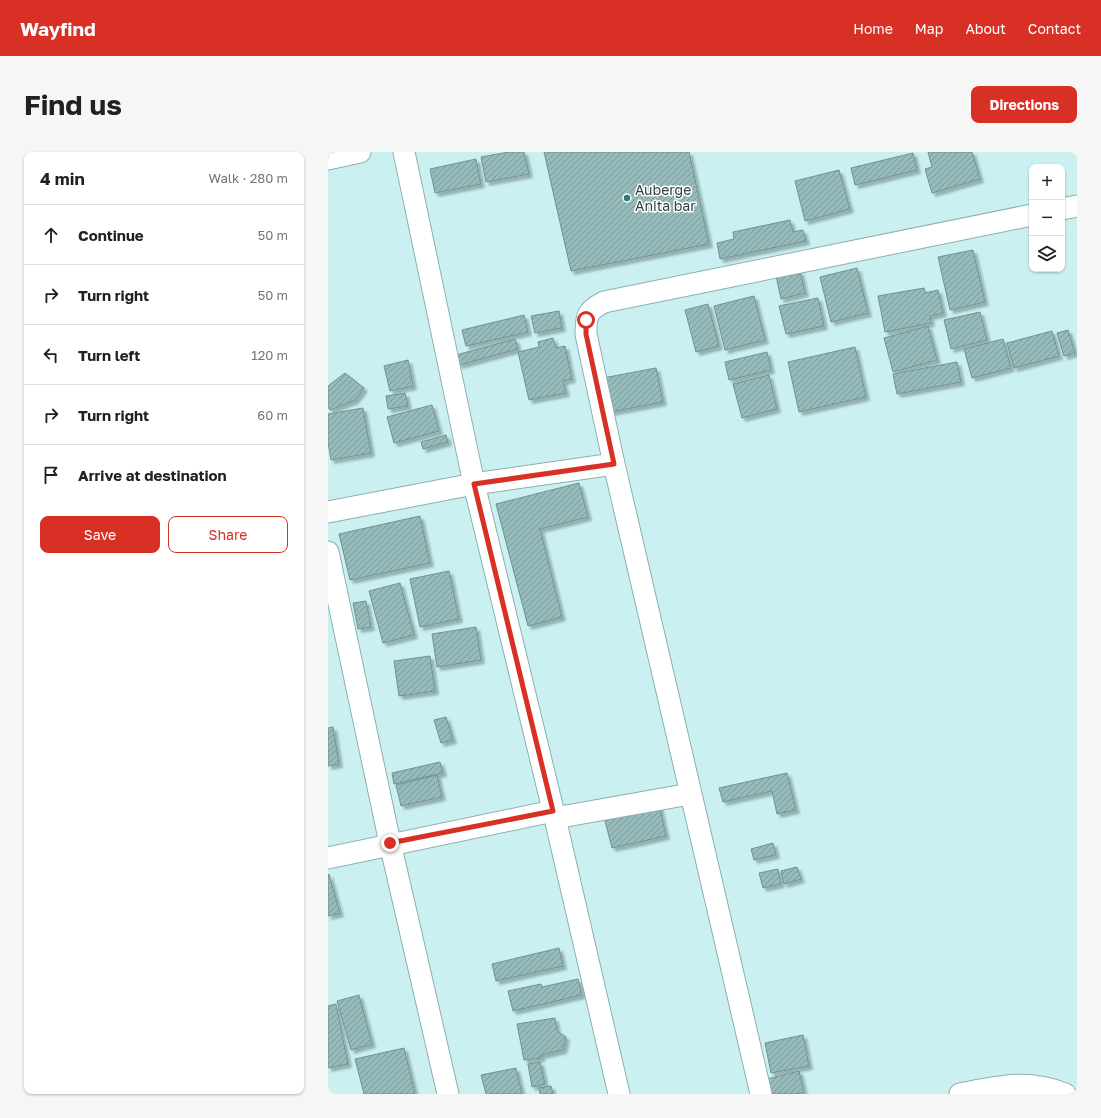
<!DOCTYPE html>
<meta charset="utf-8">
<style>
:root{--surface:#fff;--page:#f6f6f6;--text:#202124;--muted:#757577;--line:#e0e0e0;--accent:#d93025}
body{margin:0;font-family:"Golos Text",sans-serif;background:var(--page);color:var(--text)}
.controls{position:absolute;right:12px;top:12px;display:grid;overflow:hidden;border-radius:8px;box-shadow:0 1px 3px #0004}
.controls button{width:36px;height:36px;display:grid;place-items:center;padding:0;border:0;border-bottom:1px solid var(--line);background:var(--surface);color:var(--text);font:20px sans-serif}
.stop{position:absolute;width:12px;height:12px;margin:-9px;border:3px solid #d93025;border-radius:50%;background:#fff}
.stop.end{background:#d93025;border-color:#fff;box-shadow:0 1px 4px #0008}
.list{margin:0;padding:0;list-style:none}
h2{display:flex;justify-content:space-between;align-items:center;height:52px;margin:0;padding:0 16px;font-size:17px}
h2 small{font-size:13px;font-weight:400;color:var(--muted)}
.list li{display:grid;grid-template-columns:26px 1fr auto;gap:12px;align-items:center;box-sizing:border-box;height:60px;padding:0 16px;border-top:1px solid var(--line)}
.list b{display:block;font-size:15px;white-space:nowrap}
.list em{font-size:13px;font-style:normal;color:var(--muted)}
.actions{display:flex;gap:8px;padding:12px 16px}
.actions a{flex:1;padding:9px 0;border:1px solid var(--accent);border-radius:8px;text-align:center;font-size:14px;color:var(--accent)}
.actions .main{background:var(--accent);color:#fff}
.icon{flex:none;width:22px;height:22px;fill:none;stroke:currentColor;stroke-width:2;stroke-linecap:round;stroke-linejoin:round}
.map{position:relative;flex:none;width:749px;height:942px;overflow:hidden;border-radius:8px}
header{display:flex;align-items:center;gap:24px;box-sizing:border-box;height:56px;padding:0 20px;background:var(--accent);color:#fff}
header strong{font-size:19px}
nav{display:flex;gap:22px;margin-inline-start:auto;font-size:14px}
.intro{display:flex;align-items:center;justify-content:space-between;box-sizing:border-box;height:96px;padding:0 24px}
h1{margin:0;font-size:28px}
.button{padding:10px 18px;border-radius:8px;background:var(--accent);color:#fff;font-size:14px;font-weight:700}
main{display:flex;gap:24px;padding:0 24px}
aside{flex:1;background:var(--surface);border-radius:8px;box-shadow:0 1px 3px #0004}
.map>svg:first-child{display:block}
.building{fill:url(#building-hatch);stroke:#6f9293;filter:url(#shadow)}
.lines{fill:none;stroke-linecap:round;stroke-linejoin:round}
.minor-casing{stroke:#8cb0b0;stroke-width:23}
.minor{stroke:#fff;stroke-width:21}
.route{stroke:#d93025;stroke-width:5}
.poi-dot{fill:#2f797a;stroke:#fff;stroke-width:1.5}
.labels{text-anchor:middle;stroke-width:3;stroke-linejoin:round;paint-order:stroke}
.poi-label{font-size:14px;fill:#303f40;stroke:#fff;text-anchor:start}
</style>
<header>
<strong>Wayfind</strong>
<nav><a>Home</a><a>Map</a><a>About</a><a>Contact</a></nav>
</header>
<div class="intro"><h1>Find us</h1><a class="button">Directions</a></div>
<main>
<aside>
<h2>4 min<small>Walk · 280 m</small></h2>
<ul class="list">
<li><svg class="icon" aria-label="ahead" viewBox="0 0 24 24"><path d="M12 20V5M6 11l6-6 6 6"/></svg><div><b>Continue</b></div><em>50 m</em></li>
<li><svg class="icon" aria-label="right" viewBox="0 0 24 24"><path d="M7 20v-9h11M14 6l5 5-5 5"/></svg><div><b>Turn right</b></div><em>50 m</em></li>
<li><svg class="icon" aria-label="left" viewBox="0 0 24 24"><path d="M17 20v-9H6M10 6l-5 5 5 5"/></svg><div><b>Turn left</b></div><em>120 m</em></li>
<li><svg class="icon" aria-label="right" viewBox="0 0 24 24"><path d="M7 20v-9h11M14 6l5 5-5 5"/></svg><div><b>Turn right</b></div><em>60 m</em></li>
<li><svg class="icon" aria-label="arrive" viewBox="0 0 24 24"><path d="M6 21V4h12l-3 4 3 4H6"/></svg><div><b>Arrive at destination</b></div></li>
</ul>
<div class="actions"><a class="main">Save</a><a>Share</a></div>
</aside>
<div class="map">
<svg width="749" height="942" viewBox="0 0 749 942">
<defs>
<pattern id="building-hatch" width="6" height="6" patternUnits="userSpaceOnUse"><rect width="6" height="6" fill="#97bbbb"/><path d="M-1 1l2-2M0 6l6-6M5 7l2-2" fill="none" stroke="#7c9999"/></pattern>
<filter id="shadow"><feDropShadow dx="3.5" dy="3.5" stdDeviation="1" flood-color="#0004"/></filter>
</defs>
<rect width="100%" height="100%" fill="#cbf0f1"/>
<!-- building -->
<path class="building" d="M181,0h15l5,22 -43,8 -5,-25z
M216,0h145l20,92 -138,27z
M600,0h44l8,27 -48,14 -7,-24 7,-2z
M585,1l4,17 -62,15 -4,-17z
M148,7l5,25 -46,9 -5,-24z
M511,18l11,39 -45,12 -10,-40z
M462,68l3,12 10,-2 3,11 -86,18 -3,-16 17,-4 -1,-7z
M645,98l12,52 -35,8 -12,-53z
M529,116l11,45 -37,9 -11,-45z
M472,119l5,22 -24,6 -5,-23z
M596,136l1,5 13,-3 5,23 -13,3 1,7 -46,9 -7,-36z
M426,144l11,44 -40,10 -11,-44z
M490,146l6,28 -38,8 -7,-28z
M380,152l11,42 -23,6 -11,-42z
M231,159l3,17 -27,5 -4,-17z
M652,160l7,28 -36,9 -7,-29z
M196,163l4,17 -62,14 -4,-16z
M600,174l9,34 -44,12 -9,-34z
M740,178l7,23 -11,3 -7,-23z
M724,179l7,25 -45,12 -7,-25z
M225,186l3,10 9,-2 7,33 -9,2 3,12 -37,7 -11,-48 21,-5 -1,-5z
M187,187l3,10 -59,16 -3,-10z
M675,187l8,29 -39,10 -8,-29z
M527,195l11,50 -67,15 -11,-50z
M439,200l4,18 -42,10 -4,-18z
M80,208l5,26 -23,5 -6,-25z
M629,210l4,20 -64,12 -4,-20z
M328,216l7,34 -53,10 -7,-34z
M17,221l19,15 -9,12 -25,10 -2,-3v-21z
M441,223l8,34 -35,9 -9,-34z
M77,241l3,13 -20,3 -2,-13z
M104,253l7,26 -45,12 -7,-26z
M35,256l8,45 -40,7 -3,-18v-28z
M118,283l2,7 -25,7 -2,-7z
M251,331l9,34 -48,12 22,88 -34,9 -32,-122z
M92,364l10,47 -80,17 -11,-46z
M121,419l10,48 -39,8 -10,-48z
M72,431l14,52 -31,8 -14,-52z
M38,449l5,26 -13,2 -5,-26z
M148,475l5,33 -44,7 -5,-33z
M102,504l5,35 -36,5 -5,-35z
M118,565l7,23 -12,3 -7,-23z
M5,575l6,37 -11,2v-38z
M112,610l3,11 -49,11 -2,-11z
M459,621l9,37 -19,4 -5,-23 -49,11 -4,-14z
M109,623l5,22 -41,9 -5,-21z
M331,653l7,31 -54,12 -8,-31z
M445,691l3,12 -22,5 -3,-11z
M469,715l4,12 -17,5 -3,-13z
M450,717l3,15 -18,4 -4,-15z
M1,722l11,39 -12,3v-41z
M231,796l4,18 -67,15 -4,-17z
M250,827l4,16 -69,16 -5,-20 33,-7 1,3z
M31,843l13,49 -21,6 -14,-49z
M8,852l12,60 -20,4v-62z
M227,866l2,13 9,6 -3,13 -22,5v3l-17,2 -7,-36z
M475,883l6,31 -38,7 -6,-30z
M76,896l11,46h-51l-9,-35z
M212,910l5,22 -13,3 -4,-23z
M188,916l6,26h-36l-5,-19z
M471,919l5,21 -7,2h-31l-3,-14z
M223,934l2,8h-13l-1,-6z"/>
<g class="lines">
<!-- minor casing -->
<g class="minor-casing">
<path id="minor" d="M76,0l70,332 81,334 64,276
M0,7l32,-7
M734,57l15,-3
M0,360l146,-28 140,-20
M0,400l62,291 58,251
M227,666l135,-24
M0,706l225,-47
M433,942l-147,-630 -28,-130c0,-19 1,-23 18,-32l428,-87
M632,942c37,-8 70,-15 105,0"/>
</g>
<!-- minor -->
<use href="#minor" class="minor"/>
</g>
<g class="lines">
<!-- route -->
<path class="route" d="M62,691l163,-32 -79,-327 140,-20 -28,-130v-14"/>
</g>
<!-- markers -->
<circle class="poi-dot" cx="299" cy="46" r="4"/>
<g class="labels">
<!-- poi labels -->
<g class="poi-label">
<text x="307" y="43">Auberge<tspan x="307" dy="16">Anita bar</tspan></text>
</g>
</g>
</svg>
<div class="controls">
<button>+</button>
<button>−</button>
<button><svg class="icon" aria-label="layers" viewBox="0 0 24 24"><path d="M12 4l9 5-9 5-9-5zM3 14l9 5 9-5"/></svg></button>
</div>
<div class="stop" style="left:258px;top:168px"></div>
<div class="stop end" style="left:62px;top:691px"></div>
</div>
</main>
